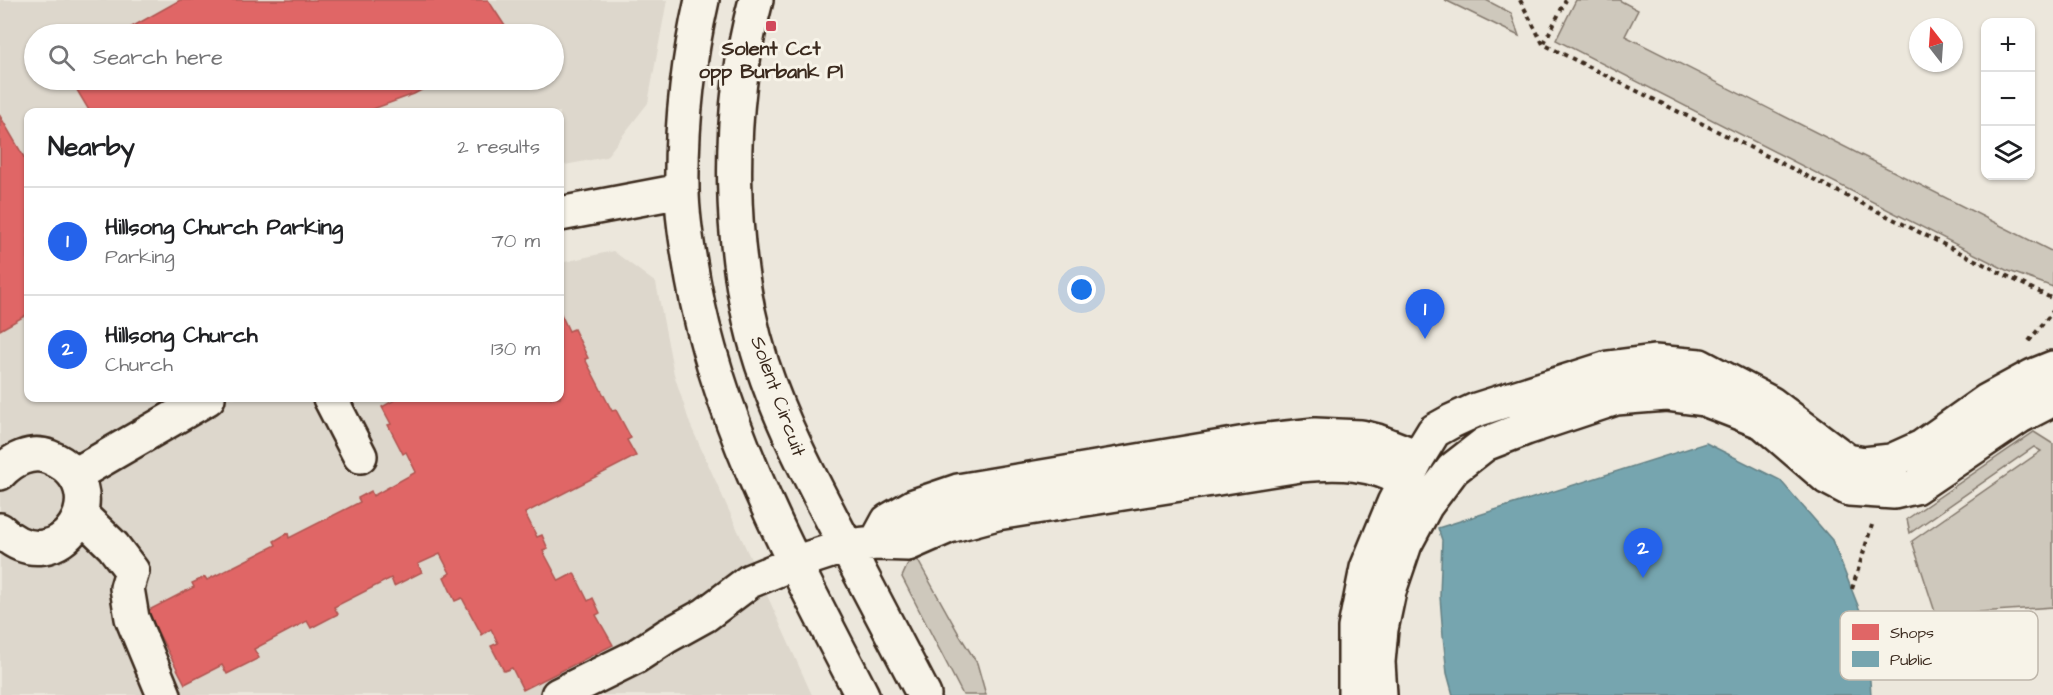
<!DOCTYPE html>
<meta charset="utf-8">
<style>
:root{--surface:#fff;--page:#f6f6f6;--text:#202124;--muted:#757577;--line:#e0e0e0;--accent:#2563eb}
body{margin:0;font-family:"Architects Daughter",sans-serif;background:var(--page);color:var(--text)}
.controls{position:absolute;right:18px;top:18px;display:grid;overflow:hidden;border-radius:12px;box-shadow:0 2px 4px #0004}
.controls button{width:54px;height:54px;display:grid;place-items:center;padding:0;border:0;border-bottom:2px solid var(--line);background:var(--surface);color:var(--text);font:30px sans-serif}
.compass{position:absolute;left:1909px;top:18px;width:54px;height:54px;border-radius:50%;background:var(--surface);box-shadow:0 2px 4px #0004;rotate:343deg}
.you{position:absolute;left:1082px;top:290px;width:21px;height:21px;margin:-15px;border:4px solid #fff;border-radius:50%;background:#1a73e8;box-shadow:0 0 0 9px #1a73e833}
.badge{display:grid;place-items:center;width:39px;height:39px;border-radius:50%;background:var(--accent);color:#fff;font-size:20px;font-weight:700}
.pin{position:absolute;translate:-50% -50px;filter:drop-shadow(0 2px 3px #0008)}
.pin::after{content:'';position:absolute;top:32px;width:21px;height:18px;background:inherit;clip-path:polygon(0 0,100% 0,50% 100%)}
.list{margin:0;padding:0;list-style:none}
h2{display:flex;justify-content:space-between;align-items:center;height:78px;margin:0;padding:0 24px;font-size:26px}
h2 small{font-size:20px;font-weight:400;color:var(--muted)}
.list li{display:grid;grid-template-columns:39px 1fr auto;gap:18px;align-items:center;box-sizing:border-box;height:108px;padding:0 24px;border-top:2px solid var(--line)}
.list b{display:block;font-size:22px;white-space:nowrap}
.list p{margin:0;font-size:20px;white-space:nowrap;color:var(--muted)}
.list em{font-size:20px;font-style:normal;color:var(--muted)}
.icon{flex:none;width:33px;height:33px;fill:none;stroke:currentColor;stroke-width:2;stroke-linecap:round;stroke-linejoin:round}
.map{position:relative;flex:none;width:2053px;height:695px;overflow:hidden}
.search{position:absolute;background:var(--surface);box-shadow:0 2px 4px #0004;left:24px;top:24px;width:540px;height:66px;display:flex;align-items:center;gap:15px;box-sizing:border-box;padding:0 21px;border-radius:33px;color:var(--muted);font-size:22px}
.panel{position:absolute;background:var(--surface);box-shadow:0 2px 4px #0004;left:24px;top:108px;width:540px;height:294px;border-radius:12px}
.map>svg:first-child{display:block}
.built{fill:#ddd7cc;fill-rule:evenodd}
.green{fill:#cec8bc;stroke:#84796d;stroke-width:1.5}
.shops{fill:#e06666;stroke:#ae5450;stroke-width:1.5}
.public{fill:#76a5af;stroke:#648084;stroke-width:1.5}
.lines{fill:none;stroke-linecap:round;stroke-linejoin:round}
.minor-casing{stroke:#3b2a1e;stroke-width:38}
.path{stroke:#3b2a1e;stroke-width:4;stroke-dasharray:4.5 4.5;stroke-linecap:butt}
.minor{stroke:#f7f3e8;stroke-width:33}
.poi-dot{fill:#d1495b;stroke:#f7f3e8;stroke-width:2}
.labels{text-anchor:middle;stroke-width:6;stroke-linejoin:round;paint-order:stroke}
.poi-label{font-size:20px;font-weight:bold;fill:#3b2a1e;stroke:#f7f3e8}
.street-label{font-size:20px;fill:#3b2a1e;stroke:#f7f3e8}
.key{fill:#f7f3e8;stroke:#bfb7ab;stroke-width:1.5}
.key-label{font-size:16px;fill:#3b2a1e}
</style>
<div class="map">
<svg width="2053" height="695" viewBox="0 0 2053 695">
<rect width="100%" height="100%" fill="#ece7dc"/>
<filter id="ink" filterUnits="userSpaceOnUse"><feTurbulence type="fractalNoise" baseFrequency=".0167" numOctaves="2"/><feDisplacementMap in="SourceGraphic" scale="12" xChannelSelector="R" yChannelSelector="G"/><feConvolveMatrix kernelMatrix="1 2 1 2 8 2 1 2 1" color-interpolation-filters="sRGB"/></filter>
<g filter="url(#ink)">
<!-- built -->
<path class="built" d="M0,0h667l-19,103 -42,54 -46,9v-54h-532v286h532v-135l53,-12 43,32 18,91 16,50 122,271h-812zM34,34h520v46h-520z"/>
<!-- green -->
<path class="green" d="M1445,0h41l25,13 8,23z
M1576,0h43l19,10 -13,26 428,216v35l-47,-17 -450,-230z
M2034,432l19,12v163l-117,8 -24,-74 129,-90 -7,-4 -124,86 -3,-14z
M916,557l44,79 17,27 9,32h-23l-61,-118 5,-11z"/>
<!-- shops -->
<path class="shops" d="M180,0h308l17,26 -8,8h-378z
M71,80h369l-26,14 -49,18h-275z
M0,116l28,48v150l-28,16z
M561,314l8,17 5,-2 14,29 -3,1 27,52 4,-1 15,28 -4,2 9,16 -111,57 12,24 5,-2 6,14 -5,2 16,30 15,-8 14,28 5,-3 7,15 -4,2 17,30 -90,45 -11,-22 -8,3 -13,-25 7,-3 -7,-14 -9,6 -20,-37 -7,3 -11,-24 6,-4 -10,-19 -22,10 4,8 -28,14 -3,-8 -57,29 4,7 -27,14 -4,-7 -53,28 5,9 -32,16 -5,-9 -37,19 -38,-73 47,-24 -2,-4 13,-6 2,3 69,-35 -2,-4 14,-8 1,5 71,-36 -2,-4 13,-7 2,5 43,-24 -10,-20 -3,2 -15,-29 3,-1 -9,-17 16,-9h162v-82z"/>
<!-- public -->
<path class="public" d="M1706,443l74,37 52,60 34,86 5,69h-418l-6,-22 -4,-37 -3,-40 2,-56 -4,-12z"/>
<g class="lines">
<!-- minor casing -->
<g class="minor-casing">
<path id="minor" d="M702,0c-14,61 -21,127 -20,190 0,29 6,60 11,90 27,149 101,282 169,415
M756,0c-30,110 -29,255 6,364 21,64 53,123 84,182 26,49 52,99 78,149
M560,214l121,-23
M330,398l30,58
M0,473c12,-13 31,-23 49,-16 74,29 10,131 -49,73
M75,475l133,-77
M81,515l32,31 19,25 -5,17 5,30 32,77
M876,543l12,-22 26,-15 44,-15 300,-50 57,-6 46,2 16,4 41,16
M558,695l77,-38 32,-21 38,-21 45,-34 44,-18 52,-17 30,-3 32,1 41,-18 48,-13 303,-48c40,-4 70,-3 106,16
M1355,695v-67l12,-60 27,-65 24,-46 16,-26 18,-10 24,-11 132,-42 46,-6 46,4 70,37 77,58 17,3 27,-3 31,-14 65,-46 46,-25 20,-8
M1380,695l-2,-33 3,-33 8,-38 16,-47 21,-39 27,-36 32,-25 41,-16 90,-30 50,-4 38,5 59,23 65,56 21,11 45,3 21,-5 105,-71 33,-17"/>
</g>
<!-- path -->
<path class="path" d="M1520,0l23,44 510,255
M1544,43l22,-43
M2029,341l24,-30
M1852,589l20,-64"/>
<!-- minor -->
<use href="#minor" class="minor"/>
</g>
</g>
<!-- markers -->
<rect class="poi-dot" x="765" y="20" width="12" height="12" rx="3"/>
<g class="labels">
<!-- poi labels -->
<g class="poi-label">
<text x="771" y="55">Solent Cct<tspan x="771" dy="23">opp Burbank Pl</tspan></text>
</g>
<!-- street labels -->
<g class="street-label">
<text transform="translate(779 396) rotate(70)" y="7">Solent Circuit</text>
</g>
</g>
<!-- legend -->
<rect x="1840" y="611" width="198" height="69" rx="9" class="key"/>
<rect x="1852" y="624" width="27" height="16" fill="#e06666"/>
<rect x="1852" y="651" width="27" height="16" fill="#76a5af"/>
<g class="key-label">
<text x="1890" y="638">Shops</text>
<text x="1890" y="665">Public</text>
</g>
</svg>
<div class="controls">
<button>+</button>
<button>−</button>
<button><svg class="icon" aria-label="layers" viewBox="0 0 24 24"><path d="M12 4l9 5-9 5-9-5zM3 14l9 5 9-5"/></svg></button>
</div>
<svg class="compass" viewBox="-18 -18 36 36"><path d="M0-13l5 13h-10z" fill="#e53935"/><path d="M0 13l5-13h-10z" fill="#757577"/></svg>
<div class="you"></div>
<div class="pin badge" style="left:1425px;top:339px">1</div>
<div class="pin badge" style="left:1643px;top:578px">2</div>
<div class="search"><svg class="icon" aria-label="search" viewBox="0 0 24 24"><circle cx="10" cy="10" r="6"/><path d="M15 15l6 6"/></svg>Search here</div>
<section class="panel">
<h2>Nearby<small>2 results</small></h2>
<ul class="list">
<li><span class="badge">1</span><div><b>Hillsong Church Parking</b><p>Parking</p></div><em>70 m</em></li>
<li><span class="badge">2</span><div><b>Hillsong Church</b><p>Church</p></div><em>130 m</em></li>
</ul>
</section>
</div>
